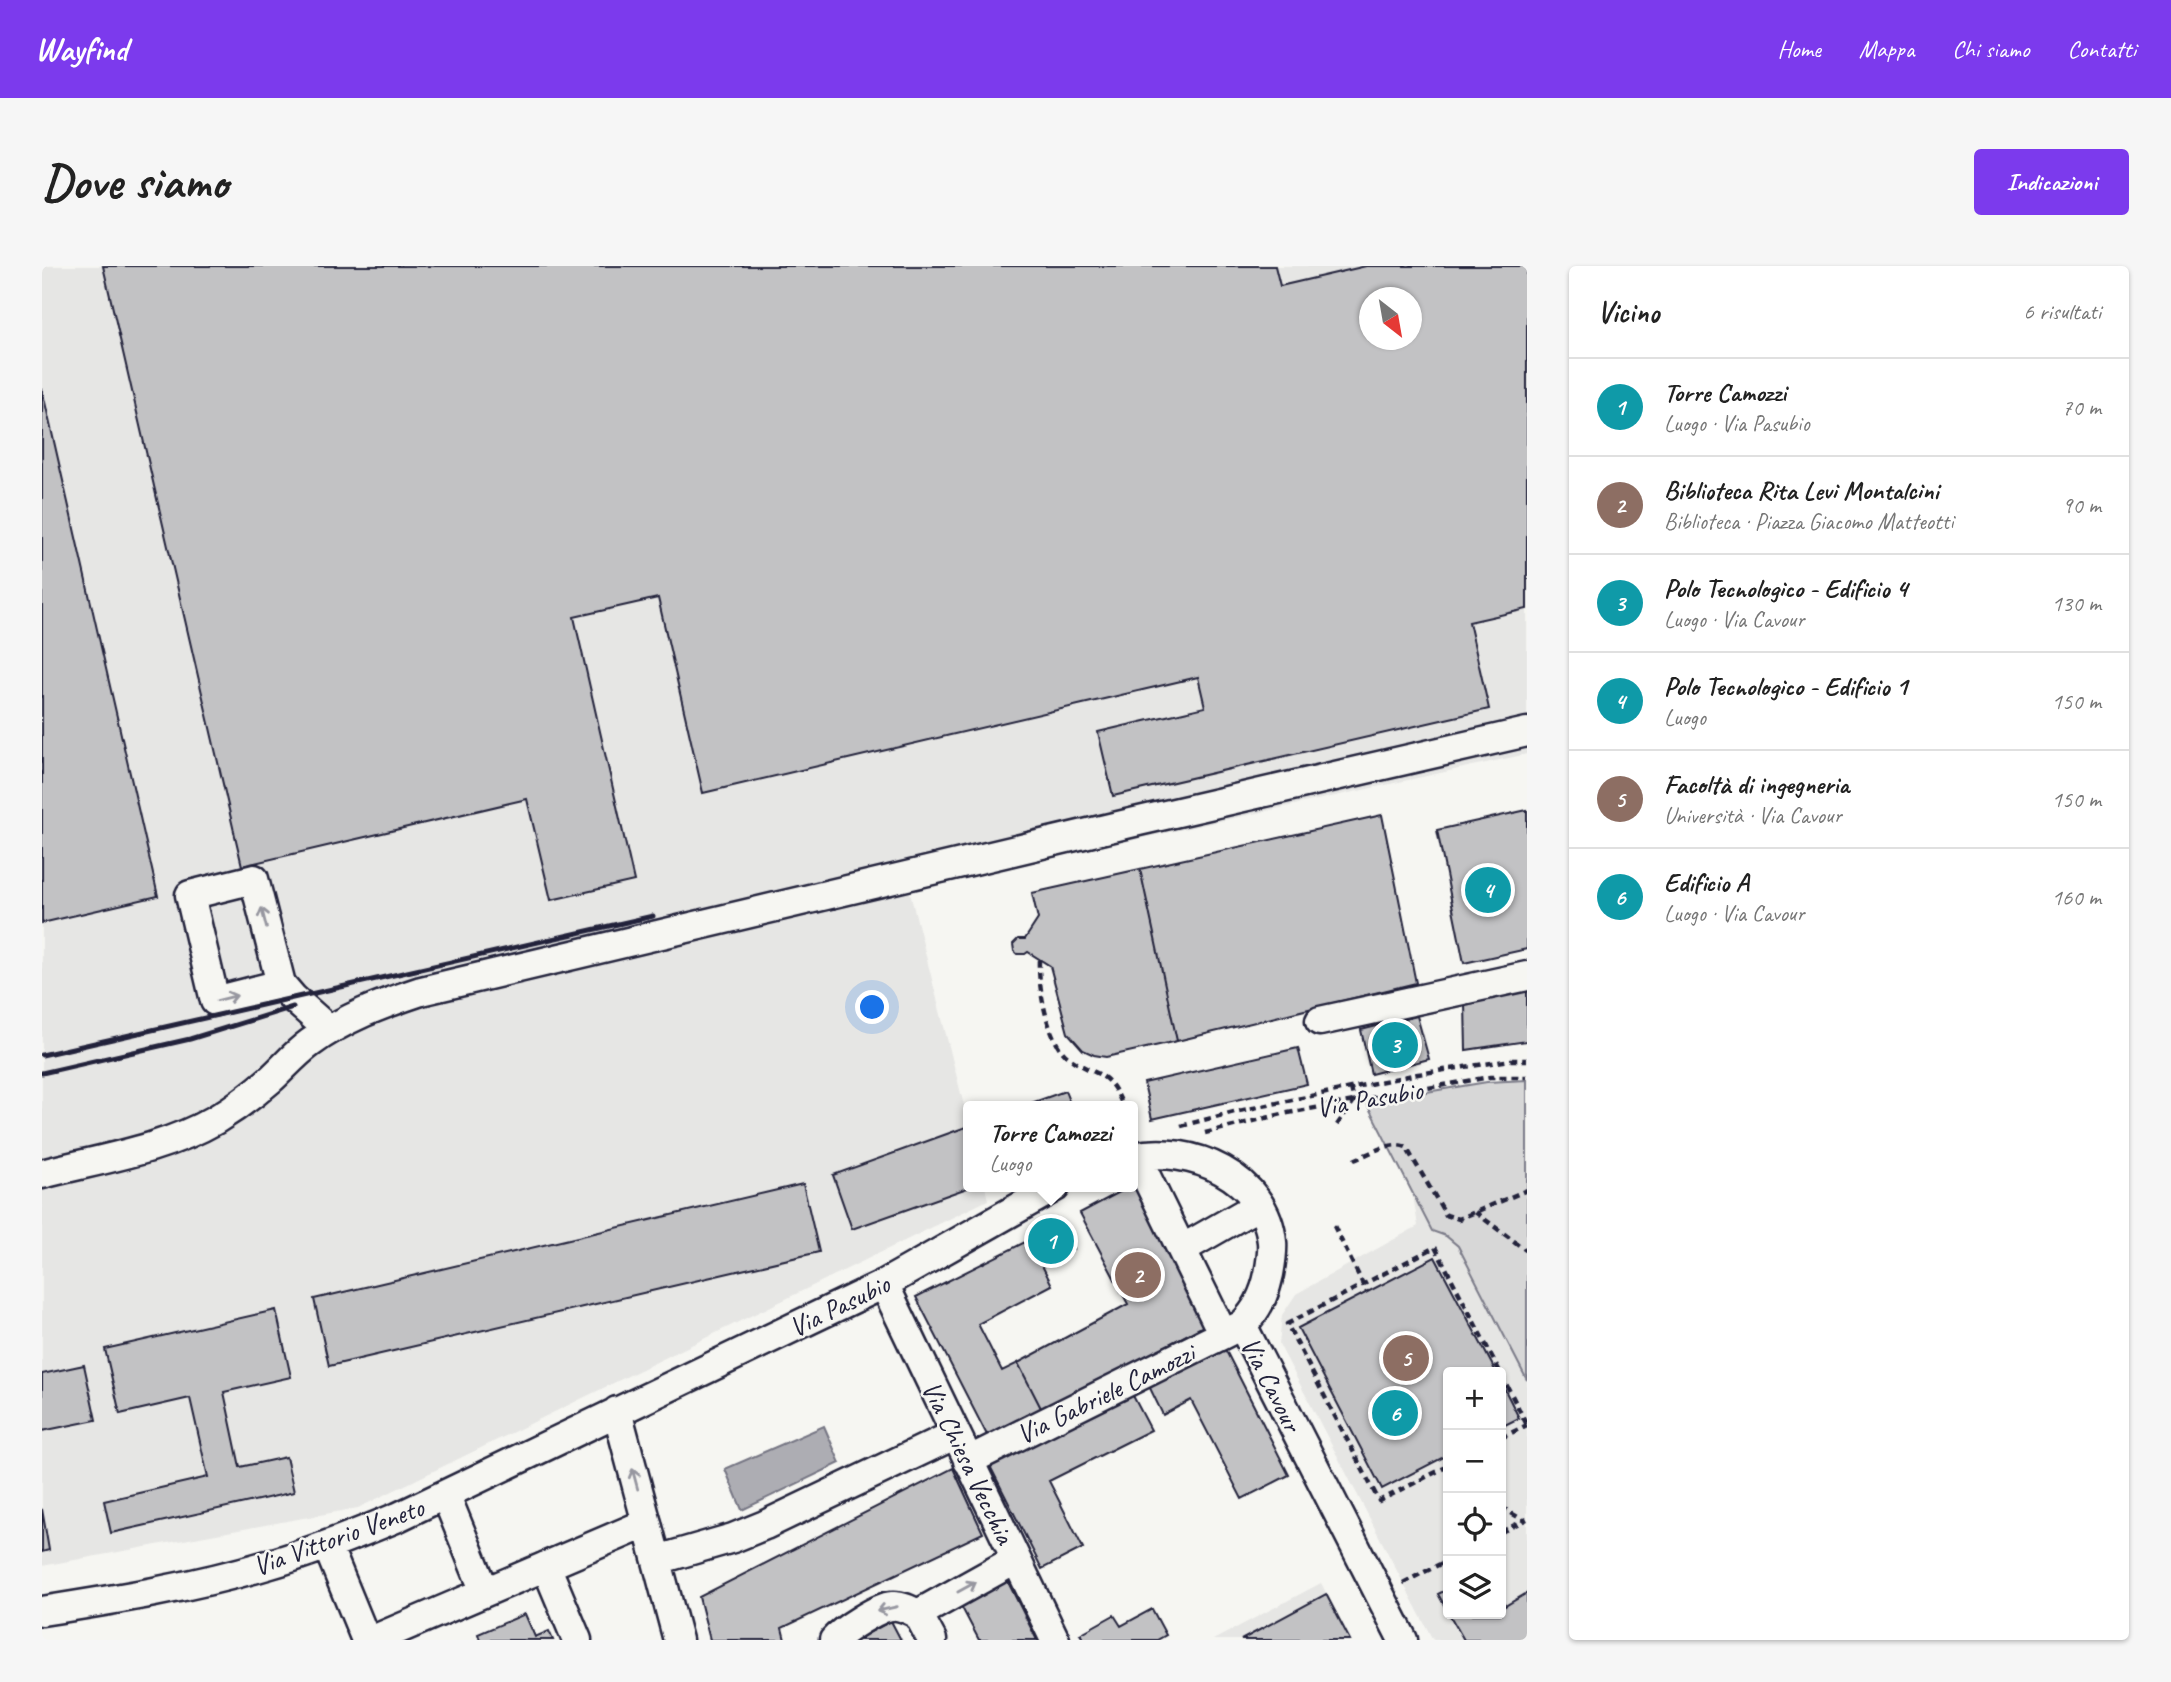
<!DOCTYPE html>
<html lang="it">
<meta charset="utf-8">
<style>
:root{--surface:#fff;--page:#f6f6f6;--text:#222;--muted:#767676;--line:#e0e0e0;--accent:#7c3aed}
body{margin:0;font-family:Caveat,sans-serif;background:var(--page);color:var(--text)}
.controls{position:absolute;right:21px;bottom:21px;display:grid;overflow:hidden;border-radius:7px;box-shadow:0 2px 5px #0004}
.controls button{width:63px;height:63px;display:grid;place-items:center;padding:0;border:0;border-bottom:2px solid var(--line);background:var(--surface);color:var(--text);font:35px sans-serif}
.compass{position:absolute;left:1317px;top:21px;width:63px;height:63px;border-radius:50%;background:var(--surface);box-shadow:0 2px 5px #0004;rotate:149deg}
.you{position:absolute;left:831px;top:742px;width:24px;height:24px;margin:-18px;border:5px solid #fff;border-radius:50%;background:#1a73e8;box-shadow:0 0 0 10px #1a73e833}
.badge{display:grid;place-items:center;width:46px;height:46px;border-radius:50%;background:var(--accent);color:#fff;font-size:23px;font-weight:700}
.pin{position:absolute;translate:-50% -50%;border:4px solid #fff;box-shadow:0 2px 7px #0006}
.popup{position:absolute;left:921px;top:835px;width:175px;height:91px;box-sizing:border-box;display:grid;place-content:center;border-radius:7px;background:var(--surface);filter:drop-shadow(0 2px 5px #0005);font-size:23px;white-space:nowrap;color:var(--muted)}
.popup b{font-size:26px;color:var(--text)}
.popup::after{content:'';position:absolute;left:50%;top:100%;margin-left:-14px;border:14px solid transparent;border-top-color:var(--surface)}
.list{margin:0;padding:0;list-style:none}
h2{display:flex;justify-content:space-between;align-items:center;height:91px;margin:0;padding:0 28px;font-size:30px}
h2 small{font-size:23px;font-weight:400;color:var(--muted)}
.list li{display:grid;grid-template-columns:46px 1fr auto;gap:21px;align-items:center;box-sizing:border-box;height:98px;padding:0 28px;border-top:2px solid var(--line)}
.list b{display:block;font-size:26px;white-space:nowrap}
.list p{margin:0;font-size:23px;white-space:nowrap;color:var(--muted)}
.list em{font-size:23px;font-style:normal;color:var(--muted)}
.icon{flex:none;width:38px;height:38px;fill:none;stroke:currentColor;stroke-width:2;stroke-linecap:round;stroke-linejoin:round}
.map{position:relative;flex:none;width:1485px;height:1374px;overflow:hidden;border-radius:7px}
header{display:flex;align-items:center;gap:42px;box-sizing:border-box;height:98px;padding:0 35px;background:var(--accent);color:#fff}
header strong{font-size:33px}
nav{display:flex;gap:38px;margin-inline-start:auto;font-size:24px}
.intro{display:flex;align-items:center;justify-content:space-between;box-sizing:border-box;height:168px;padding:0 42px}
h1{margin:0;font-size:49px}
.button{padding:18px 32px;border-radius:7px;background:var(--accent);color:#fff;font-size:24px;font-weight:700}
main{display:flex;gap:42px;padding:0 42px}
aside{flex:1;background:var(--surface);border-radius:7px;box-shadow:0 2px 5px #0004}
.map>svg:first-child{display:block}
.built{fill:#e6e6e4;fill-rule:evenodd}
.green{fill:#d7d7d7;stroke:#7c7c89;stroke-width:2}
.water{fill:#adadb3;stroke:#757583;stroke-width:2}
.building{fill:#c2c2c4;stroke:#22223b;stroke-width:2;fill-rule:evenodd}
.lines{fill:none;stroke-linecap:round;stroke-linejoin:round}
.minor-casing{stroke:#22223b;stroke-width:33}
.path{stroke:#22223b;stroke-width:4.5;stroke-dasharray:7 5;stroke-linecap:butt}
.minor{stroke:#f6f6f2;stroke-width:28}
.rail{stroke:#22223b;stroke-width:5}
.oneway{stroke:#9797a0}
.labels{text-anchor:middle;stroke-width:5;stroke-linejoin:round;paint-order:stroke}
.street-label{font-size:28px;fill:#22223b;stroke:#f6f6f2}
</style>
<header>
<strong>Wayfind</strong>
<nav><a>Home</a><a>Mappa</a><a>Chi siamo</a><a>Contatti</a></nav>
</header>
<div class="intro"><h1>Dove siamo</h1><a class="button">Indicazioni</a></div>
<main>
<div class="map">
<svg width="1485" height="1374" viewBox="0 0 1485 1374">
<rect width="100%" height="100%" fill="#f6f6f2"/>
<filter id="ink" filterUnits="userSpaceOnUse"><feTurbulence type="fractalNoise" baseFrequency=".0143" numOctaves="2"/><feDisplacementMap in="SourceGraphic" scale="14" xChannelSelector="R" yChannelSelector="G"/><feConvolveMatrix kernelMatrix="1 2 1 2 8 2 1 2 1" color-interpolation-filters="sRGB"/></filter>
<g filter="url(#ink)">
<!-- built -->
<path class="built" d="M0,0h1485v488l-618,135 60,236v62h16l3,13 -630,308 -316,58zM1328,32h42v42h-42z
M1485,814v560h-94l-154,-296 3,-29 14,-21 122,-68 -5,-30 -47,-94 121,-20zM1406,1106h53v242h-53z
M1279,1317l29,57h-137z"/>
<!-- green -->
<path class="green" d="M1485,814v300l-69,-134 -12,-10 -14,-5 -66,-129 121,-20z"/>
<!-- water -->
<path class="water" d="M782,1160l16,37 -98,47 -17,-41z"/>
<!-- building -->
<path class="building" d="M61,0h1172l5,20 86,-20h161v343l-58,13 20,87 -376,87 -15,-64 107,-25 -7,-30 -495,116 -45,-195 -84,19 60,264 -83,19 -24,-101 -285,67zM1328,32h42v42h-42z
M0,123l116,507 -116,27z
M1485,544v139l-63,14 -27,-133z
M1340,549l34,168 -239,58 -37,-172z
M1098,603l37,172 -71,16 -12,-2 -11,-5 -15,-17 -18,-67 -22,-14 -3,2h-8l-3,-3 -1,-7 5,-5h7l13,-20 -6,-26z
M1485,722v53l-61,9 -1,-48z
M1375,750l12,43 -58,15 -10,-44z
M1256,782l9,36 -155,35 -8,-36z
M1023,825l6,15h-48z
M927,860l1,61 -118,42 -19,-54z
M761,918l16,68 -490,114 -15,-67z
M1091,918l76,139 -166,89 -25,-49 110,-59 -48,-91 49,-26h4z
M1014,952l17,31 -28,15 -16,-32z
M987,974l23,45 -74,39 24,47 16,-8 25,49 -54,27 -73,-142z
M1393,991l61,115h-48v83l-66,34 -84,-161z
M234,1044l15,67 -67,15 16,75 46,-10 8,35 -183,41 -7,-32 104,-24 -18,-79 -70,16 -15,-65z
M1181,1079l66,130 -47,24 -51,-99 -28,15 -15,-31z
M42,1099l12,55 -54,11v-57z
M1459,1116l18,36 -18,9z
M1088,1124l21,40 -102,51 34,67 -41,21 -54,-107z
M911,1202l30,65 -201,95 3,12h-75l-11,-43z
M0,1243l7,41 -7,2z
M965,1314l30,60h-58l-19,-36z
M1406,1323v23l-10,-18z
M1485,1327v47h-63l-15,-26h52v-16l4,8z
M1284,1328l24,46h-109z
M1110,1343l14,26 -9,5h-73l-4,-6 34,-19 7,11z
M483,1348l10,23 14,-6 4,9h-73l-2,-6z
M849,1355l10,19h-46z"/>
<g class="lines">
<!-- minor casing -->
<g class="minor-casing">
<path id="minor" d="M239,718l-66,17 -25,-106 64,-16 27,105 12,14 36,32
M1278,755l207,-45
M1094,890l87,178
M0,908c58,-15 121,-24 173,-54 20,-12 39,-26 56,-41 13,-12 25,-26 39,-36 34,-25 72,-39 111,-52l718,-170 388,-89
M1140,983l77,-44
M842,1018l171,356
M1200,1059l161,315
M575,1145l61,229
M926,1195l274,-136c15,-14 23,-31 27,-51 2,-11 4,-21 3,-32 -6,-65 -81,-98 -139,-85
M404,1230l39,96
M285,1279l39,95
M615,1294l76,-22 32,-13 191,-91
M504,1300l31,74
M0,1345c76,-12 151,-24 225,-46 45,-13 88,-30 131,-48l486,-233 171,-97
M876,1348l97,-54
M331,1374l274,-117
M792,1374c9,-10 44,-33 58,-34 8,-1 18,4 26,8l14,26"/>
</g>
<!-- path -->
<path class="path" d="M997,694c-1,26 8,81 29,97 28,21 39,10 55,49
M1295,859l17,-24 -3,-13
M1139,860l53,-14 184,-38 93,-14h16
M1163,867l77,-19 72,-13 136,-24h37
M1312,894c15,-6 37,-20 52,-13l40,68 13,4 68,-29
M1433,946l52,39
M1292,960l33,66
M1459,1108l26,51
M1459,1172l26,-13
M1406,1200l-69,35 -92,-177 148,-77 65,125
M1459,1241l22,13
M1459,1266l26,-13
M1361,1317l45,-23"/>
<!-- minor -->
<use href="#minor" class="minor"/>
<!-- rail -->
<path class="rail" d="M0,789l611,-139
M0,807l148,-34 103,-32"/>
</g>
<!-- one-way arrows -->
<defs><path id="oneway-shaft" d="M-6 0H5M1.5-3L5.5 0L1.5 3" fill="none" stroke-width="1.6" stroke-linecap="round" stroke-linejoin="round" transform="scale(1.75)"/></defs>
<g class="oneway">
<use href="#oneway-shaft" transform="translate(222 652) rotate(-104)"/>
<use href="#oneway-shaft" transform="translate(185 732) rotate(-14)"/>
<use href="#oneway-shaft" transform="translate(593 1213) rotate(-105)"/>
<use href="#oneway-shaft" transform="translate(925 1321) rotate(-29)"/>
<use href="#oneway-shaft" transform="translate(845 1343) rotate(167)"/>
</g>
</g>
<g class="labels">
<!-- street labels -->
<g class="street-label">
<text transform="translate(1327 832) rotate(-10)" y="10">Via Pasubio</text>
<text transform="translate(797 1039) rotate(-26)" y="10">Via Pasubio</text>
<text transform="translate(1230 1118) rotate(63)" y="10">Via Cavour</text>
<text transform="translate(1063 1127) rotate(-26)" y="10">Via Gabriele Camozzi</text>
<text transform="translate(927 1196) rotate(64)" y="10">Via Chiesa Vecchia</text>
<text transform="translate(296 1270) rotate(-20)" y="10">Via Vittorio Veneto</text>
</g>
</g>
</svg>
<div class="controls">
<button>+</button>
<button>−</button>
<button><svg class="icon" aria-label="locate" viewBox="0 0 24 24"><circle cx="12" cy="12" r="6"/><path d="M12 2v4M12 18v4M2 12h4M18 12h4"/></svg></button>
<button><svg class="icon" aria-label="layers" viewBox="0 0 24 24"><path d="M12 4l9 5-9 5-9-5zM3 14l9 5 9-5"/></svg></button>
</div>
<svg class="compass" viewBox="-18 -18 36 36"><path d="M0-13l5 13h-10z" fill="#e53935"/><path d="M0 13l5-13h-10z" fill="#767676"/></svg>
<div class="you"></div>
<div class="pin badge" style="left:1009px;top:975px;background:#0f9aa8">1</div>
<div class="popup"><b>Torre Camozzi</b>Luogo</div>
<div class="pin badge" style="left:1096px;top:1009px;background:#8d6e63">2</div>
<div class="pin badge" style="left:1353px;top:779px;background:#0f9aa8">3</div>
<div class="pin badge" style="left:1446px;top:624px;background:#0f9aa8">4</div>
<div class="pin badge" style="left:1364px;top:1092px;background:#8d6e63">5</div>
<div class="pin badge" style="left:1353px;top:1147px;background:#0f9aa8">6</div>
</div>
<aside>
<h2>Vicino<small>6 risultati</small></h2>
<ul class="list">
<li><span class="badge" style="background:#0f9aa8">1</span><div><b>Torre Camozzi</b><p>Luogo · Via Pasubio</p></div><em>70 m</em></li>
<li><span class="badge" style="background:#8d6e63">2</span><div><b>Biblioteca Rita Levi Montalcini</b><p>Biblioteca · Piazza Giacomo Matteotti</p></div><em>90 m</em></li>
<li><span class="badge" style="background:#0f9aa8">3</span><div><b>Polo Tecnologico - Edificio 4</b><p>Luogo · Via Cavour</p></div><em>130 m</em></li>
<li><span class="badge" style="background:#0f9aa8">4</span><div><b>Polo Tecnologico - Edificio 1</b><p>Luogo</p></div><em>150 m</em></li>
<li><span class="badge" style="background:#8d6e63">5</span><div><b>Facoltà di ingegneria</b><p>Università · Via Cavour</p></div><em>150 m</em></li>
<li><span class="badge" style="background:#0f9aa8">6</span><div><b>Edificio A</b><p>Luogo · Via Cavour</p></div><em>160 m</em></li>
</ul>
</aside>
</main>
